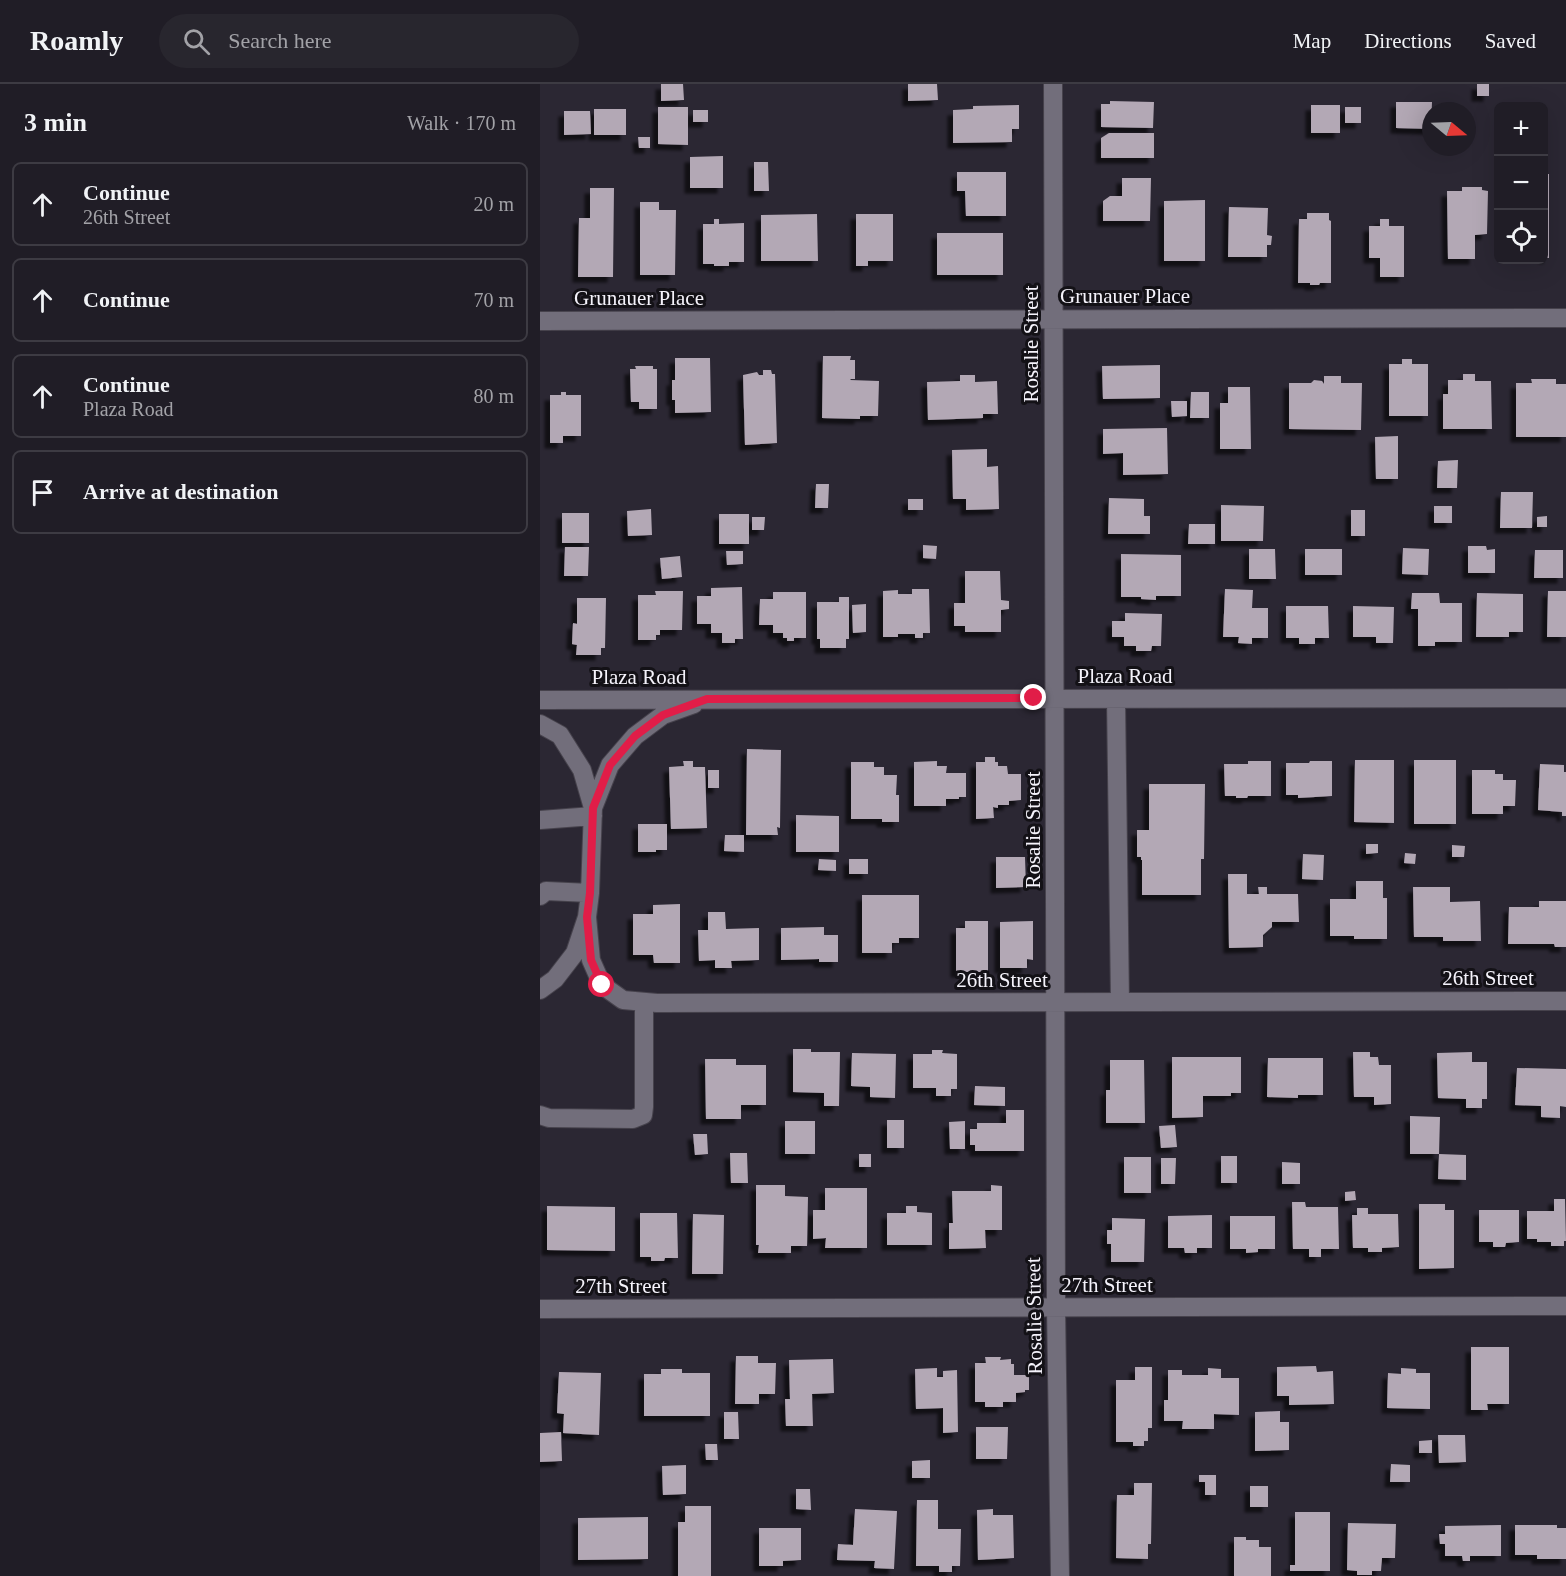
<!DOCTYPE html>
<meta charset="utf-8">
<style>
:root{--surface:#201d26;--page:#28262e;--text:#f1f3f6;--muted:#a2a2a7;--line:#3d3b43}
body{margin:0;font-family:Georgia,serif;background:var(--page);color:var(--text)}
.controls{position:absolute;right:18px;top:18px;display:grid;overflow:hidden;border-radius:9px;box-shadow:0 6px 24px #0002}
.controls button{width:54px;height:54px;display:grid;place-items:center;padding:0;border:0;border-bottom:2px solid var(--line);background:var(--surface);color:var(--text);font:30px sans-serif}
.compass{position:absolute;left:882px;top:18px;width:54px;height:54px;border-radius:50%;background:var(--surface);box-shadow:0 6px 24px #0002;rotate:109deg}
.stop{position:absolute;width:18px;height:18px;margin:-14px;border:4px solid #e11d48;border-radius:50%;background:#fff}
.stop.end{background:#e11d48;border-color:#fff;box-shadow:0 2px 6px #0008}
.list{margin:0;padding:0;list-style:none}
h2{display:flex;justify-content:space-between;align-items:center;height:78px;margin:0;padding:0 24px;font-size:26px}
h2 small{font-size:20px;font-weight:400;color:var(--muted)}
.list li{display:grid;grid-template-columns:39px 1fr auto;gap:18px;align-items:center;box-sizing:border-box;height:84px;margin:0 12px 12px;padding:0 12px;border:2px solid var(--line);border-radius:9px}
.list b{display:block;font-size:22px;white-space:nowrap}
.list p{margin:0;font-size:20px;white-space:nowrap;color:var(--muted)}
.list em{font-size:20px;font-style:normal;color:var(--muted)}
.icon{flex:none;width:33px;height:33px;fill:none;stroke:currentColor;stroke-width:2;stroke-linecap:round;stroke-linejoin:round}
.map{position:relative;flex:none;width:1026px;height:1492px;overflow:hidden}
header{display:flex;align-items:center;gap:36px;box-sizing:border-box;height:84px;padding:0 30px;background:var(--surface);border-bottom:2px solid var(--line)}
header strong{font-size:28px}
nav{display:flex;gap:33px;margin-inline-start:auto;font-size:21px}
.search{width:420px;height:54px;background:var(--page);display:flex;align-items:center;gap:15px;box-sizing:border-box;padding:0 21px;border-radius:33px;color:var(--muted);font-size:22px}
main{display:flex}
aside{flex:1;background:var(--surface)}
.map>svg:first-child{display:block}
.building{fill:#b3a8b5;filter:url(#shadow)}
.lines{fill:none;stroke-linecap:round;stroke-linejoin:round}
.minor-casing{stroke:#46424c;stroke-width:20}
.minor{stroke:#726e7b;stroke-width:18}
.route{stroke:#e11d48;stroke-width:8}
.labels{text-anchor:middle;stroke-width:6;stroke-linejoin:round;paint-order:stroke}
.street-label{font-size:21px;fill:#f5f3fb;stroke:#131116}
</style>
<header>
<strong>Roamly</strong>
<div class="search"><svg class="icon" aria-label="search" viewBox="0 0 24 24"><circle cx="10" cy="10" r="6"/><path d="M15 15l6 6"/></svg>Search here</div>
<nav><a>Map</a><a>Directions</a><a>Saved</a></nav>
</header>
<main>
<aside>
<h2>3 min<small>Walk · 170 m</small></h2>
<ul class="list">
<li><svg class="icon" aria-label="ahead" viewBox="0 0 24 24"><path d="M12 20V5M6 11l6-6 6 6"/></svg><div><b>Continue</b><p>26th Street</p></div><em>20 m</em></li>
<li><svg class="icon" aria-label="ahead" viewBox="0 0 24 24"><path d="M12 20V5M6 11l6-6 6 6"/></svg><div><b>Continue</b></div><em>70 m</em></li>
<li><svg class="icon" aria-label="ahead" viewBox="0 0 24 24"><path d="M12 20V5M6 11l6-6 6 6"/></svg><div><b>Continue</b><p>Plaza Road</p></div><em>80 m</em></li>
<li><svg class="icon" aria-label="arrive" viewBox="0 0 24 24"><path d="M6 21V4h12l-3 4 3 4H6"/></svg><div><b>Arrive at destination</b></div></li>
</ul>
</aside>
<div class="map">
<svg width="1026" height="1492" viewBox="0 0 1026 1492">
<defs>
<filter id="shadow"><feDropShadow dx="-5.5" dy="5.5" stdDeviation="1.5" flood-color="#0009"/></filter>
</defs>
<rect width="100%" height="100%" fill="#2b2733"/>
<!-- building -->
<path class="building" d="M121,0h22l1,16 -23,1z
M368,0h29l1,16 -30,1z
M937,0h12v12h-12z
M570,17l44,1 -1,26 -52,-1v-23h9z
M856,18h36l-1,27 -35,-1z
M479,21v24h-7v13l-59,1v-33l20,-1v-3z
M771,21h29v28h-29z
M118,23h30v38l-30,-1z
M805,23h16v16h-16z
M54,25h32v26h-32z
M153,26h15v12h-15z
M24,27h26l1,23 -27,1z
M569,49h45v25h-53v-20z
M98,53h12v11h-11z
M183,72v32h-33v-31z
M214,78h14l1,29h-15z
M417,88h49v44h-40l-1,-25h-8z
M1004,90h5v84h-5z
M582,94h29l-1,43h-47v-20l7,-5h12z
M922,103h20v3l6,1 -1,43 -12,1v24h-27l-1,-68h15z
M50,104h24l-1,89h-35l1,-59h11z
M665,116v61h-41v-60z
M100,118h19v8h17l-1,65h-35z
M689,123l39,1 -1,27 5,1 -1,9h-4v12h-39z
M767,129h22v7l2,1v62h-11l-1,2h-9v-2h-12l1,-64h8z
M277,130l1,47h-57v-46z
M316,130h37v47h-25v5h-12z
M174,135h5v5l25,-1v39h-15v4h-15v-2h-11v-40h11z
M840,135h9v7h15v51h-24v-19h-11v-32h11z
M397,149h66v42h-66z
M283,272h28l-1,4h5v19h-4l-1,1 29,1 -1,35h-18v3l-38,-1z
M135,274h35l1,54 -36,1v-13h-3v-20h3z
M862,275h10v5h16v52h-39v-52h13z
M620,281v33l-57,1 -1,-33z
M95,282h18v3h4v40h-18v-7h-8l-1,-33h6z
M223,286h8l1,4h3l2,69 -32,2 -2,-70 14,-3 2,3h4z
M923,290h12v7h16l1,48h-49v-35h5v-14h15z
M420,291h15v7l22,-1 1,33h-15v4l-55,2 -1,-38 33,-1z
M784,292h17v7h21l-1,47 -72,-1v-46h22l3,-3 8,1 2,3z
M991,295h25v5h10v53h-50v-54h16z
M688,303h22l1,62h-31v-46h8z
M21,308h5v3h15v41h-18v7h-13v-48h11z
M651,308h18v26h-19z
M631,317h16v15l-15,1z
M627,344l1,46 -45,1v-22l-20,1v-25z
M858,352v43h-22l-1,-42z
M447,365v18l11,-1 1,43 -33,1v-11h-13l-1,-49z
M918,376l-1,28h-20l1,-27z
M276,400h13l-1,24h-13z
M961,408h32l-1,36h-32z
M569,414l35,1v17h6v18h-42z
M368,415h15v11h-15z
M681,421l43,1 -1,35h-42z
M894,422h18v17h-18z
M111,425l1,26 -24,1 -1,-25z
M811,426h14v26h-14z
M22,429h27v30h-27z
M179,430h30v30h-30z
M1007,432v11h-10v-10z
M212,433h13l-1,13h-12z
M649,440h26v20h-27z
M383,461l14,1 -1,13 -13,-1z
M928,462h18l1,4 8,-1v24h-27z
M25,463h24l-1,29h-24z
M863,464l26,1 -1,26 -26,-1z
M709,465h26l1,30h-27z
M765,465h37v26h-37z
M995,466h28v28h-29z
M186,467h17v13l-16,1z
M581,470l60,1v41h-25v4l-15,-1v-2h-20z
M140,472l2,21 -20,2 -2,-21z
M425,487h35l1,29 8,1v8l-8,1v22h-36v-6h-11v-23h11z
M202,503l1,52h-8v4h-13v-10h-11v-9h-14v-28h14v-8z
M372,505h17l1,44h-7v5h-8v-4h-17v3h-15v-46l15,-1v4h14z
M685,505l28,1 -1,18h16v30h-16v6l-14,-1 1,-6h-16z
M115,507h28l-1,39h-22v5h-4v5h-18v-45h18z
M1008,507h18v46h-19z
M233,508h33v46h-12v3h-7v-3h-4v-5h-10v-8h-14l1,-26h13z
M872,509h27l1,10h22v39h-27v4h-17v-37h-7z
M937,509l46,1v38h-14v5h-33z
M299,513h10v42h-3v9h-26v-9h-3v-37h22z
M37,514h29l-1,50h-4v7h-25l1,-10 -5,-1 1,-21 4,1z
M326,520v28l-13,1 -1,-28z
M746,522h42l1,32h-14v6h-16v-6h-13z
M813,522l41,1 -1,36h-17v-6h-23z
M585,529l37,1 -1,32h-9l-1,5h-15v-5h-12v-9h-12v-16h13z
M207,665l34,1 -1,78 -3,-1 1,8h-32z
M445,673h10v5h3v4h9l1,8h13v26l-12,1v4h-11v3l-5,-1 1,11 -18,1v-57h9z
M815,676h39v63l-40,-1z
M874,676h42v64h-42z
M143,677h10v6h12l2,61 -36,1 -2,-62 15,-1z
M397,677v5h10l-1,7h20v24h-7v2h-13v7h-32v-44z
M708,677h23v35h-23l-1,2h-11v-2h-11l-1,-32h24z
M770,677h22v35l-34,2v-3h-12v-32h23z
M311,678h23v5h10v8h13l-1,20h3v27h-17v-3h-31z
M1000,680l24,1v7h2v44h-4v-4l-24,-2z
M168,686h11v18h-11z
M932,686h23v4h8v6h13l-1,26h-12v8h-31z
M609,700h56l-1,75h-3v36h-59v-35h-1v-3h-4v-27h12z
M256,731l43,1v36h-43z
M98,740h29v26h-11v2h-18z
M185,751h19v17l-20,-1z
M826,760h12v9l-12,1z
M912,761l13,1 -1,11h-12z
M865,769l11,1 -1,10 -11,-1z
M763,770l21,1 -1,25 -21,-1z
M456,773h29l1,30 -30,1z
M279,775l17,1v11l-18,-1z
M309,775h19v15h-19z
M688,790h19v20h12l-1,-7h9v7h31l1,28h-27v5l-9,8v12l-34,1z
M816,797h27v17h4v41h-33v-3h-24v-37h26z
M873,803h37v15l30,-1 1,40h-38v-4h-29z
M322,811h57v43h-20v5h-7v10h-30z
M999,817h27v46h-11l-1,-3h-46l1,-37h30z
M140,820v59h-26l-1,-8h-20v-41h20v-9z
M168,828h17l1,17 33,-1v32l-28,1 1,7h-17v-8l-16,1 -1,-31h10z
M425,837h23v51h-32v-44h9z
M493,837v39l-6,-1v9h-27v-46z
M284,843v8h14v27h-19v-3l-38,1v-32z
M253,965h18v3h29l-1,54h-15v-13l-31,-1z
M392,966h11l-1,3 15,1v35h-6v7h-15v-8h-23v-34h19z
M813,968h17v5h8l1,8h12v39l-17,1v-8h-20z
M932,968v10h15v37h-5v9h-16v-9l-28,-1 -1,-45z
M312,969l44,1 -1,44 -25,-1v-10l-19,-1z
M632,973h69v36h-10v3h-28v21l-31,1z
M728,974h55v37h-25v3l-31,-1z
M165,975h31v6h30v40h-25v14h-35z
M570,976h34l1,63h-39v-33h4z
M977,984l49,1v38l-6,-1v12l-19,-1v-11l-26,-1z
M435,1002l30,1v19l-31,-1z
M466,1026h18v41h-49v-6h-5v-16h7v-6h29z
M870,1032l30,1 -1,37h-29z
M347,1036h17v28h-17z
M245,1037h30v33h-30z
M425,1037v28h-15l-1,-27z
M635,1041l2,22 -16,1 -2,-22z
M153,1050h14l1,20 -13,1z
M190,1069h17l1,30h-17z
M319,1070h12v13h-12z
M899,1070l27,1v25l-28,-1z
M681,1072h16v27h-16z
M584,1073h27v36h-27z
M621,1074h15l-1,26h-14z
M742,1078l18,1v21h-18z
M216,1101h29v11l23,1 -1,49h-16v7h-33l1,-8h-3z
M451,1101l11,1v44h-17l1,18 -37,1v-26h4l-1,-32h39z
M285,1104h42v60h-42l1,-10 -13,1v-29h12z
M815,1107l1,9 -11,1v-9z
M1014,1115h11l1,42h-2v5h-13v-4h-14v-3h-10v-28h27z
M752,1118h13l1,5h32l1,42h-18v8h-12v-8h-16z
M879,1120h26v6h9v58l-35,1z
M7,1122l68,1v44l-68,-1z
M366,1122h11v6l15,1v32h-45v-32h19z
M817,1124h11v6h30l1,33 -17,1v4h-14v-4h-15l-1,-33h5z
M939,1126h40v32l-13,1 -1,4h-12v-5h-14z
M100,1129h37l1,45h-13l-1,3h-13v-4h-11z
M153,1130l31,1 -1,59h-31z
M672,1131v33h-15v5h-12l-1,-5h-16v-32z
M690,1132h45v33h-17v3l-12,1v-4h-16z
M572,1134l33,1 -1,43h-33v-18h-4v-14h5z
M931,1263h38v57h-22l1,6h-17z
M196,1272h22v7h18l-1,31h-16v10h-24z
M445,1273h16l-1,3 11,-1v5h3v11h15v15h-4v2l-9,1v9h-13v5h-18v-5h-10v-39h11z
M293,1275l1,34 -22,1 1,32h-27l-1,-27h5l-1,-39z
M776,1282l1,6 16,-1 1,33 -45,1v-9h-12v-29z
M595,1283h17v61h-4v13h-4v5h-11v-4h-17v-62h19z
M397,1284v9h6v-6l14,-1 1,62 -15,1v-25l-27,1 -1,-40z
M668,1284l13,1v9h18v37l-25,-1v15h-32l1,-8h-19v-21h4v-30h14v5h26z
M861,1284l15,1v4h14v36l-43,-1 1,-35 13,1z
M121,1285h21v4h28v43h-66v-42h17z
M19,1288l42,1 -2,62 -36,-2 1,-19 -7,-1z
M740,1327v11h9v28l-34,1v-39z
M184,1328h14l1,27h-15z
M436,1343h32l-1,32h-31z
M21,1348l1,29 -22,1v-29z
M898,1351h27l1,27 -27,1z
M892,1356v13h-13v-12z
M165,1360h12l1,16h-12z
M390,1376v18h-18v-17z
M851,1380l19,1v17h-20z
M146,1381v29l-23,1 -1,-29z
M659,1391h17v20h-11v-13h-6z
M594,1399h18l-1,61h-3v15l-32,-1 1,-63h17z
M710,1402h18v21h-18z
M256,1405h14l1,21 -15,-1z
M377,1416h21v29h23l-1,37h-8v6h-13v-6h-23z
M145,1422h26v70h-33v-54h7z
M315,1425l42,2 -3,58 -20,-1 1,-7 -38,-1 1,-16 15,1z
M453,1425v6h20l1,43 -36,2 -1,-50z
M755,1428h35v59h-40v-6h5z
M108,1433v42l-70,1v-42z
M808,1439l48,1 -1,34h-13l-1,13h-9v4h-15v-4l-10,-1z
M961,1441v31h-31v5h-7l-1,-5h-17v-12h-5l-1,-10h6v-8z
M975,1441h42v3h9v31h-29v-4h-22z
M219,1444h42v32l-18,1v5h-24z
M694,1453h12v3h13v7h12v29h-37z"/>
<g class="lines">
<!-- minor casing -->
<g class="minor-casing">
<path id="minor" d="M513,0l3,1223 4,269
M0,237l1026,-3
M576,615l4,303
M0,616l1026,-2
M0,640l20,11 22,35 11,38
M0,736l53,-4
M0,812l6,-5 44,2
M47,833l4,43 11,25 21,15 34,3 909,-2
M0,906l15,-11 20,-26 12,-36 3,-24 3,-85 17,-43 25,-29 28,-21 31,-11
M0,1031l9,3 84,1 10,-4 1,-8v-105
M0,1225l1026,-3"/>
</g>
<!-- minor -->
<use href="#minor" class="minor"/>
</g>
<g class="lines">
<!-- route -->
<path class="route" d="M62,901l-11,-25 -4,-43 3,-24 3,-85 17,-43 25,-29 28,-21 44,-16 327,-1"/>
</g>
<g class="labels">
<!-- street labels -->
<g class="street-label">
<text x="585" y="219">Grunauer Place</text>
<text x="99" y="221">Grunauer Place</text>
<text transform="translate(491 260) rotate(-90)" y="7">Rosalie Street</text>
<text x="585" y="599">Plaza Road</text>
<text x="99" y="600">Plaza Road</text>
<text transform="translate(493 746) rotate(-90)" y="7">Rosalie Street</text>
<text x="948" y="901">26th Street</text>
<text x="462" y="903">26th Street</text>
<text x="567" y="1208">27th Street</text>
<text x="81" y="1209">27th Street</text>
<text transform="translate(494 1232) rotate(-91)" y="7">Rosalie Street</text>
</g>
</g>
</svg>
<div class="controls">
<button>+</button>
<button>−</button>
<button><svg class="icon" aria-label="locate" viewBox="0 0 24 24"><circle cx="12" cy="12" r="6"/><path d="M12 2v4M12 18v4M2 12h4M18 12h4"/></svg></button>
</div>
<svg class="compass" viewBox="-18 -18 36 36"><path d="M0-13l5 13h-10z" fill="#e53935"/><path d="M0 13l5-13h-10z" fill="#a2a2a7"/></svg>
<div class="stop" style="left:62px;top:901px"></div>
<div class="stop end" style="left:494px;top:614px"></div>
</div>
</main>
